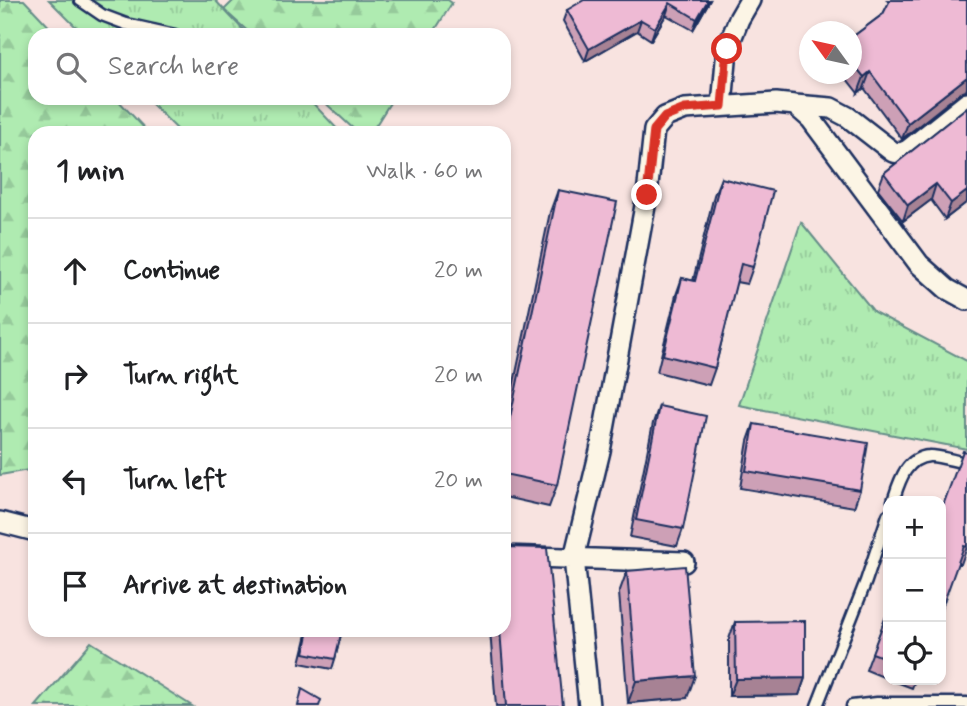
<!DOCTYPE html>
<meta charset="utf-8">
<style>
:root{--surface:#fff;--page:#f6f6f6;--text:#202124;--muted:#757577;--line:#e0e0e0}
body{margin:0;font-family:Mynerve,sans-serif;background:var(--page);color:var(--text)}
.controls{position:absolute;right:21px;bottom:21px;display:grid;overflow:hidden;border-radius:14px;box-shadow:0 4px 10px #0003}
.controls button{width:63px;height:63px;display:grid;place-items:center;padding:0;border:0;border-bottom:2px solid var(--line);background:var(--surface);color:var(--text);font:35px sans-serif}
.compass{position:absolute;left:799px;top:21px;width:63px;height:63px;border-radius:50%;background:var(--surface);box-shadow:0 4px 10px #0003;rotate:303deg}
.stop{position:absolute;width:21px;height:21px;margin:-16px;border:5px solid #d93025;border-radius:50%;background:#fff}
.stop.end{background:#d93025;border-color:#fff;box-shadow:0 2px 7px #0008}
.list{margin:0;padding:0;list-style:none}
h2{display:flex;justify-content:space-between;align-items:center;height:91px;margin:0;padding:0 28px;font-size:30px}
h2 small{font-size:23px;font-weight:400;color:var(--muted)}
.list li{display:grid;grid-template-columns:46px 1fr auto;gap:21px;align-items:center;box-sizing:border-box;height:105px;padding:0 28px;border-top:2px solid var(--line)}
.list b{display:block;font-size:26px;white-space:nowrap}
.list em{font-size:23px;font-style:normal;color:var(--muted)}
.icon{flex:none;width:38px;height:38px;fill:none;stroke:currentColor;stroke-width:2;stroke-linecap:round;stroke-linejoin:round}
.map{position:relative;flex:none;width:967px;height:706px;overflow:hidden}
.search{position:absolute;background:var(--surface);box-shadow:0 4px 10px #0003;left:28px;top:28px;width:483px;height:77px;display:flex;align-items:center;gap:18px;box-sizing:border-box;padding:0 24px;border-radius:21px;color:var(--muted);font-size:26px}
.panel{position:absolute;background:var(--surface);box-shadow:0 4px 10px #0003;left:28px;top:126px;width:483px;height:511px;border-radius:21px}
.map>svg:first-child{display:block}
.forest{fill:url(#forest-firs);stroke:#658d88;stroke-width:2}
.park{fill:url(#park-tufts);stroke:#658d88;stroke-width:2}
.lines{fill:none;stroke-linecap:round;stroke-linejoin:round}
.lane-casing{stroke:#1b2f5e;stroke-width:15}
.street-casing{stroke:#1b2f5e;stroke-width:24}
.lane{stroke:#fcf5e5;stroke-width:10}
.street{stroke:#fcf5e5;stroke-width:19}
.wall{fill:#cda0b6;stroke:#1b2f5e;stroke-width:2}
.shaded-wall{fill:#a78294;stroke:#1b2f5e;stroke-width:2}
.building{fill:#eebad4;stroke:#1b2f5e;stroke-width:2}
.route{stroke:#d93025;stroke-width:9}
</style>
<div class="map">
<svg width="967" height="706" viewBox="0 0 967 706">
<defs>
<pattern id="forest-firs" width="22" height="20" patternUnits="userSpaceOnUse" patternTransform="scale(1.75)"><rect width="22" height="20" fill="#afebb1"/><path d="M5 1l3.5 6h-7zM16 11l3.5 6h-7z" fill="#96ca9b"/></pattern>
<pattern id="park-tufts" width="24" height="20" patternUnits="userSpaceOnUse" patternTransform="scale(1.75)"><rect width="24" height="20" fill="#afebb1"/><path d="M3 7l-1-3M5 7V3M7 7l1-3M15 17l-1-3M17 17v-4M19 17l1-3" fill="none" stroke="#96ca9b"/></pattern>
</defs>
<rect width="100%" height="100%" fill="#f8e3e0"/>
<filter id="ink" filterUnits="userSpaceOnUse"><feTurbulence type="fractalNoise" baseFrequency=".0143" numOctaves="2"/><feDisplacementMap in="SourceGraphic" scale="14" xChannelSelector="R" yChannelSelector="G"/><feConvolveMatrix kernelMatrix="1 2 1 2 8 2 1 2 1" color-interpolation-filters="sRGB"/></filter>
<g filter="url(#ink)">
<!-- forest -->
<path class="forest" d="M0,0h24l33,35h-22v63h81l33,35h-114v336l-35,6z
M234,0h214l4,3 -20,32h-180l-28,-25z
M320,98h73l-22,35h-13z
M91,642l101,64h-156z"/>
<!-- park -->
<path class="park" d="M49,0h166l33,35h-164z
M146,98h162l33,35h-163l-1,-4z
M801,222l73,90 93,49v88l-228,-44z"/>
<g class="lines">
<!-- lane casing -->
<g class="lane-casing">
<path id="lane" d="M80,0l22,15 24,9 49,11
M893,501c6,-18 12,-43 36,-45 8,-1 29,6 38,7
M817,706l49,-125 22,-66
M852,706l25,-3h90"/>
</g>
<!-- street casing -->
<g class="street-casing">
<path id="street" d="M795,105l36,3 17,9 45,35 8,1 7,-3 59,-47
M722,106l5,-57 12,-30 11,-19
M0,522l35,9
M504,556l180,6
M589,706l-15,-148 26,-107 47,-256 7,-65 11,-13 20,-8 91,-6 19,2 16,14 108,145 28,25 20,11"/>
</g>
<!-- lane -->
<use href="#lane" class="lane"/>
<!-- street -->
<use href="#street" class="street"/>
</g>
<!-- wall -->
<path class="wall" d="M710,0l-17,30 -27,-15 -15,25 -14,-9 -52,30 -22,-40 4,-11z
M887,0h80v91l-7,2 -58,46 -38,-51 -6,5 -15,-19h8v-36l32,-24 6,-11z
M967,107v95l-22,17 -14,-19 -28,21 -25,-32 6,-16z
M721,178l32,89 -6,17 -11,-2 -21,86 -6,17 -52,-13 19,-77 6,-17 11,3 21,-86z
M558,190l-1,295 -8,22 -45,-10v-67l46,-218z
M659,406l24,123 -6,17 -47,-9 23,-114z
M754,424l106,66 -6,17 -114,-19 8,-47z
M963,451l4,96 -6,17h-3z
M627,571l60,127 -59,5 -9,-110z
M888,611v68l-22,-9z
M735,622l70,56 -6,17 -70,1v-57z
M308,630h34l-7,29 -3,10 -32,-6z
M490,630h14l59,76h-67z
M891,680h24l-3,8z"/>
<!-- shaded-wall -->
<path class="shaded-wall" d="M708,0h2l-17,30 4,-11z
M670,3l-4,12 -15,25 4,-12z
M641,20l-4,11 -52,30 4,-12z
M870,72l-6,16 -6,5 6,-16z
M967,77v11l-1,3 -6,2 -58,46 6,-16z
M936,184l-5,16 -28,21 5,-16z
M967,191v11l-22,17 6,-16z
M695,676l-8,22 -59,5 8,-22z
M805,678l-6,17 -70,1 7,-17z"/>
<!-- building -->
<path class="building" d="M584,0h124l-11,19 -27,-16 -15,25 -14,-8 -52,29 -22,-39z
M890,0h77v77l-59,46 -38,-51 -6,5 -13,-16v-23l32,-24z
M967,107v84l-16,12 -15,-19 -28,21 -24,-32z
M721,178l52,13 -20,76 -12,-3 -26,104 -52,-13 19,-77 13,3z
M558,190l59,12 -60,283 -53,-11v-28z
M659,406l47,10 -23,113 -47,-9z
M754,424l114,19 -8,47 -114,-19z
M963,451l4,1v95l-3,-1 -23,64v-99z
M504,547l43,1 16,158h-57l-6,-76h4z
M685,566l10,110 -59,5 -9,-110z
M888,611v48l-16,-6z
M805,621v57l-69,1 -1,-57z
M309,630h33l-7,29 -31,-6z
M302,689l19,11 -2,6h-21z"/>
</g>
<g class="lines" filter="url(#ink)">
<!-- route -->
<path class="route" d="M647,195l7,-65 11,-13 20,-8 37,-3 5,-57"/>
</g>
</svg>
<div class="controls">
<button>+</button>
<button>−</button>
<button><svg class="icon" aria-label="locate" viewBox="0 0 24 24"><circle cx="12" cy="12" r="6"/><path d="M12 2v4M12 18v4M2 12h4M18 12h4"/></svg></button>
</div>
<svg class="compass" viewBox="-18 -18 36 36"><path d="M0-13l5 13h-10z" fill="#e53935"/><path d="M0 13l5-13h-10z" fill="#757577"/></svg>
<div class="stop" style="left:727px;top:49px"></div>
<div class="stop end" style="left:647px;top:195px"></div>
<div class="search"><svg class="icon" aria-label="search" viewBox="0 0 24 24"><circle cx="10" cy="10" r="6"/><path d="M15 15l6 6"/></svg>Search here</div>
<section class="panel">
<h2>1 min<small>Walk · 60 m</small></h2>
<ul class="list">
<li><svg class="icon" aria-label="ahead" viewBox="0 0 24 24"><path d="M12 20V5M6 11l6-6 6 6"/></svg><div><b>Continue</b></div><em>20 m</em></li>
<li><svg class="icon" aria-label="right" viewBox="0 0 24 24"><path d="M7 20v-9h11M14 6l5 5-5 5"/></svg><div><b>Turn right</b></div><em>20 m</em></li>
<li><svg class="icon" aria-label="left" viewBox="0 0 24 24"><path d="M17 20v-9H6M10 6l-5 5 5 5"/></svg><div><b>Turn left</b></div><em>20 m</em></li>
<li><svg class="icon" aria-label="arrive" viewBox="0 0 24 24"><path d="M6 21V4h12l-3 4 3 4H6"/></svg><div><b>Arrive at destination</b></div></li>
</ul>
</section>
</div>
